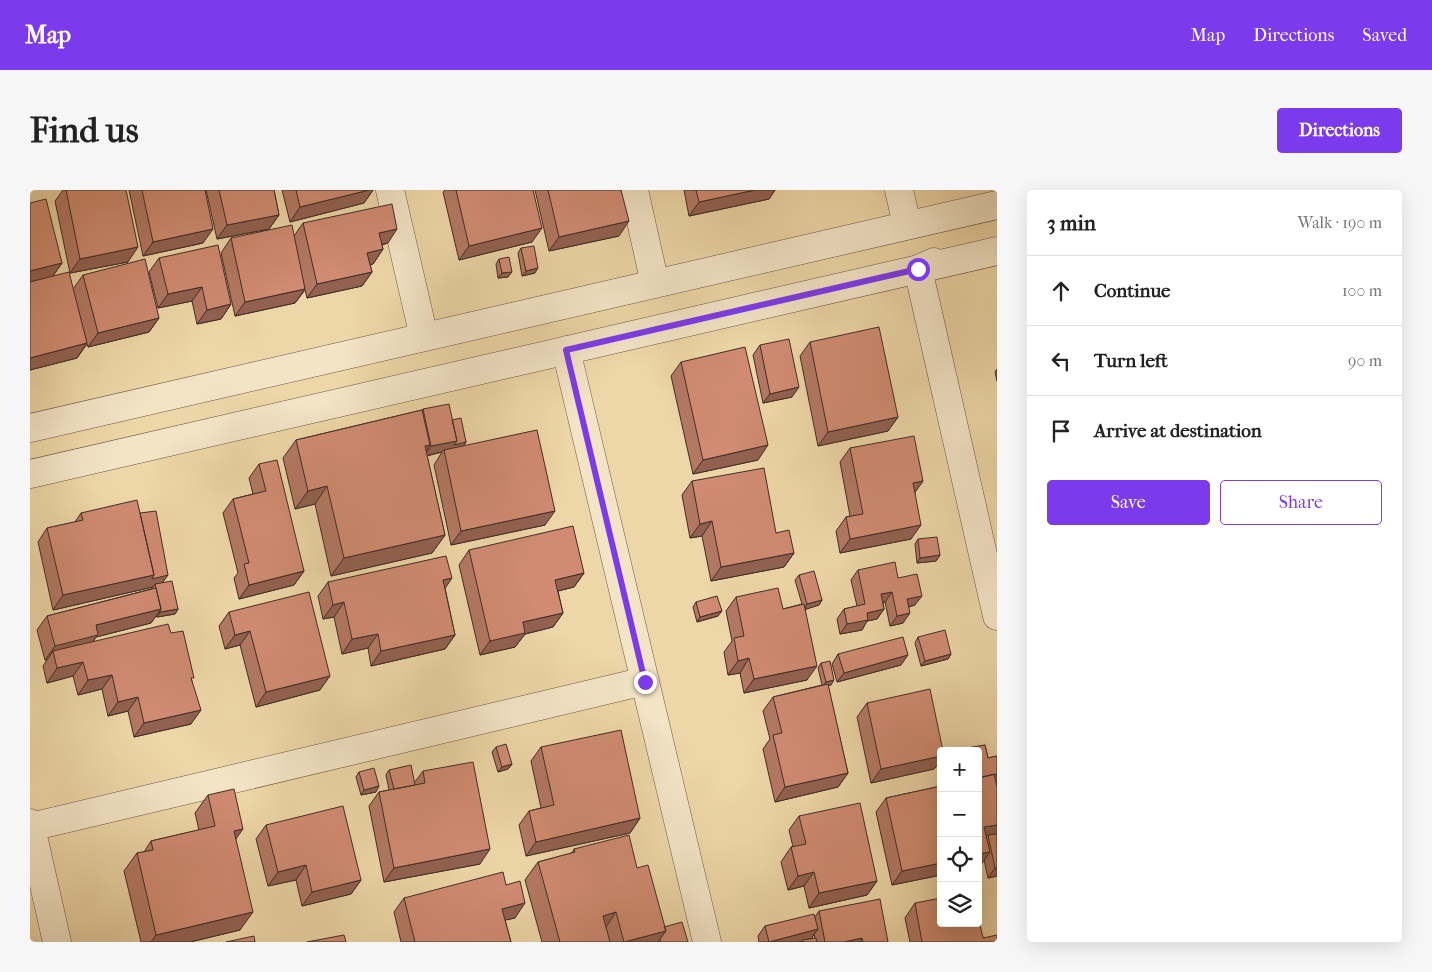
<!DOCTYPE html>
<meta charset="utf-8">
<style>
:root{--surface:#fff;--page:#f6f6f6;--text:#222;--muted:#767676;--line:#e0e0e0;--accent:#7c3aed}
body{margin:0;font-family:"IM FELL French Canon",serif;background:var(--page);color:var(--text)}
.controls{position:absolute;right:15px;bottom:15px;display:grid;overflow:hidden;border-radius:5px;box-shadow:0 5px 20px #0002}
.controls button{width:45px;height:45px;display:grid;place-items:center;padding:0;border:0;border-bottom:1px solid var(--line);background:var(--surface);color:var(--text);font:25px sans-serif}
.stop{position:absolute;width:15px;height:15px;margin:-11px;border:4px solid #7c3aed;border-radius:50%;background:#fff}
.stop.end{background:#7c3aed;border-color:#fff;box-shadow:0 1px 5px #0008}
.list{margin:0;padding:0;list-style:none}
h2{display:flex;justify-content:space-between;align-items:center;height:65px;margin:0;padding:0 20px;font-size:21px}
h2 small{font-size:16px;font-weight:400;color:var(--muted)}
.list li{display:grid;grid-template-columns:32px 1fr auto;gap:15px;align-items:center;box-sizing:border-box;height:70px;padding:0 20px;border-top:1px solid var(--line)}
.list b{display:block;font-size:19px;white-space:nowrap}
.list em{font-size:16px;font-style:normal;color:var(--muted)}
.actions{display:flex;gap:10px;padding:15px 20px}
.actions a{flex:1;padding:11px 0;border:1px solid var(--accent);border-radius:5px;text-align:center;font-size:18px;color:var(--accent)}
.actions .main{background:var(--accent);color:#fff}
.icon{flex:none;width:28px;height:28px;fill:none;stroke:currentColor;stroke-width:2;stroke-linecap:round;stroke-linejoin:round}
.map{position:relative;flex:none;width:967px;height:752px;overflow:hidden;border-radius:5px}
header{display:flex;align-items:center;gap:30px;box-sizing:border-box;height:70px;padding:0 25px;background:var(--accent);color:#fff}
header strong{font-size:24px}
nav{display:flex;gap:28px;margin-inline-start:auto;font-size:18px}
.intro{display:flex;align-items:center;justify-content:space-between;box-sizing:border-box;height:120px;padding:0 30px}
h1{margin:0;font-size:35px}
.button{padding:12px 22px;border-radius:5px;background:var(--accent);color:#fff;font-size:18px;font-weight:700}
main{display:flex;gap:30px;padding:0 30px}
aside{flex:1;background:var(--surface);border-radius:5px;box-shadow:0 5px 20px #0002}
.map>svg:first-child{display:block}
.lines{fill:none;stroke-linecap:round;stroke-linejoin:round}
.minor-casing{stroke:#6b5746;stroke-width:29}
.minor{stroke:#f3e4c6;stroke-width:28}
.wall{fill:#b37862;stroke:#402d26;fill-rule:evenodd}
.shaded-wall{fill:#926150;stroke:#402d26}
.building{fill:#d08b72;stroke:#402d26}
.route{stroke:#7c3aed;stroke-width:6}
</style>
<header>
<strong>Map</strong>
<nav><a>Map</a><a>Directions</a><a>Saved</a></nav>
</header>
<div class="intro"><h1>Find us</h1><a class="button">Directions</a></div>
<main>
<div class="map">
<svg width="967" height="752" viewBox="0 0 967 752">
<rect width="100%" height="100%" fill="#edd6a7"/>
<filter id="stains"><feTurbulence type="fractalNoise" baseFrequency=".004" numOctaves="4"/><feColorMatrix values="0 0 0 0 .2 0 0 0 0 .09 0 0 0 0 .02 0 0 0 .5 -.17"/></filter>
<radialGradient id="worn" r=".72"><stop offset=".6" stop-color="#630" stop-opacity="0"/><stop offset="1" stop-color="#630" stop-opacity=".3"/></radialGradient>
<g class="lines">
<!-- minor casing -->
<g class="minor-casing">
<path id="minor" d="M360,0l34,147
M604,0l21,94
M869,0l8,35
M904,72l-16,7 79,347
M536,160l141,592
M0,238l967,-223
M0,284l967,-223
M0,633l27,119
M1,637l614,-146"/>
</g>
<!-- minor -->
<use href="#minor" class="minor"/>
</g>
<!-- wall -->
<path class="wall" d="M33,0h3l62,72 -58,11 -15,-72z
M99,0h76l-2,53 -60,13z
M176,0h68l5,25 -10,14 -52,10z
M252,0h91l-9,13 -74,19z
M415,0h88l-1,52 -73,18 -16,-68z
M505,0h86l-2,46 -70,15z
M654,0h91l-6,9 -80,17z
M0,13l32,60 -9,13 20,13 10,-14 76,43 -10,14 -61,15 -1,-3 -10,14 -47,12z
M273,33l85,20 -6,2 1,4 -10,15h-3l2,8 -10,14 -55,12 -2,-8 -10,13 -60,13 -14,-63 10,-15 63,-2z
M491,58l14,25 -13,3 -4,-23z
M129,68l72,46 -10,15 -24,5 -5,-23 -34,7 -9,-36z
M469,69l9,18 -10,1 -2,-14z
M780,152l88,75 -10,14 -70,15 -18,-90z
M730,155l32,52 -29,6 -10,-48z
M651,172l77,98 -65,14 -22,-98z
M967,179v12l-2,-9z
M393,219l29,11 14,22 -3,4 82,79 -94,20 -17,-80 8,-13 -15,4 18,79 -13,18 -101,23 -16,-72 -20,5 -12,-51 13,-18 126,-30z
M820,258l73,33 -8,11 -4,47 -71,14 -4,-22 10,-14 4,-1 -10,-54z
M229,274l45,107 -10,14 -55,14 -5,-21 4,-5 -15,-60 10,-14 20,-5 -4,-16z
M662,291l102,72 -10,14 -73,14 -9,-45 -12,2 -8,-43z
M51,323h59l23,69 15,27 -3,5 -18,3 -1,-1 -5,7 -55,14 -3,5 78,-9 21,48 -1,43 -57,13 -6,-26 -20,5 -6,-27 -24,6 -5,-19 -26,7 -4,-17 4,-6h-2l-8,-30 10,-14 104,-27 2,-2 -100,23 -15,-68 9,-14 28,-6z
M888,349l22,16 -4,6 -19,2 -2,-19z
M439,360l115,23 -10,14 -16,4 5,22 -10,14 -28,7 -10,13 -35,8 -21,-90z
M828,380l40,8 17,27 -6,2 -6,16 -13,3 -5,-24h-2l1,7 -7,10 -10,2 -5,9 -22,4 -3,-15 7,-10 13,-3 -6,-26z
M769,385l23,25 -3,5 -14,4 2,71 -63,13 -4,-20 -12,2 -4,-23 8,-11 -6,-30 10,-14 47,12 19,-5 -7,-24z
M298,392l117,6 10,47 -10,14 -74,17 -3,-18 -26,6 -8,-37 -11,2 -5,-23z
M666,412l22,14 -21,6 -4,-15z
M199,422l91,78 -64,17 -16,-62 -15,4 -6,-23z
M888,447l33,17 -3,5 -27,7 -6,-23z
M808,464l63,11 -64,17 -5,-18z
M791,473l10,22 -3,1 20,87 -10,14 -63,15 -12,-53 7,-10 -7,-28 10,-14 49,-12 -4,-17z
M837,513l74,48v9l-7,9 -63,14 -14,-66z
M955,555l3,13 9,-2v120l-9,2 -4,-18 -4,6h-2v-115h-12l2,-3z
M466,557l16,17 -4,5 -10,3 -6,-20z
M511,557l99,71 -10,15 -104,23 -7,-31 10,-14 12,-3 -10,-47z
M359,580l25,13 9,-12 57,93 -96,18 -15,-76 10,-14 10,-2 -3,-15z
M329,582l17,20 -15,3 -5,-18z
M911,596v89l-49,10 -16,-73 10,-14z
M178,605l28,44 4,91 -50,12h-49l-17,-71 13,-18 7,-1 7,-11 48,-11 -4,-17z
M769,626l78,65 -10,14 -58,13 -5,-22 -16,4 -7,-28 10,-15h2l-4,-17z
M236,635l95,55 -10,14 -49,12 -6,-26 -28,6 -12,-47z
M544,659l63,19 27,59 24,15h-146l-17,-62 13,-18 34,-9z
M476,695l9,33 -10,2 6,22h-110l-7,-30 10,-14z
M885,713l26,20 56,19h-87l-5,-24z
M789,721l69,31h-86v-1l-3,1h-40l-1,-6 7,-10 50,-9zM784,744l1,4 -4,1z"/>
<!-- shaded-wall -->
<path class="shaded-wall" d="M339,0h4l-9,13 -74,19 10,-15z
M725,0h20l-6,9 -80,17 10,-14z
M249,25l-10,14 -52,10 10,-14z
M599,31l-10,15 -70,15 10,-14z
M512,38l-10,14 -73,18 10,-14z
M183,39l-10,14 -60,13 10,-14z
M367,39l-9,14 -19,4 10,-14z
M108,57l-10,15 -58,11 10,-14z
M353,59l-10,15 -16,3 10,-14z
M32,73l-10,14 -22,5v-11z
M508,78l-3,5 -13,3 4,-5z
M342,82l-10,14 -55,12 10,-14z
M482,82l-4,5 -10,1 4,-5z
M172,97l-10,14 -34,7 10,-14z
M275,99l-10,14 -60,13 10,-14z
M201,114l-10,15 -24,5 10,-14z
M129,128l-10,14 -61,15 10,-14z
M57,153l-10,15 -47,12v-12z
M769,197l-7,10 -29,6 7,-9z
M868,227l-10,14 -70,15 10,-14z
M427,251l9,1 -3,5 -19,3 -2,2 -18,4 7,-10z
M400,255l-12,18 7,-17z
M738,255l-10,15 -65,14 10,-14z
M893,291l-10,14v-12z
M297,296l-12,18 -20,5 13,-18z
M525,321l-10,14 -94,20 10,-14z
M682,331l-10,15 -12,2 10,-14z
M891,335l-10,14 -71,14 10,-14z
M415,345l-13,18 -101,23 13,-18z
M764,363l-10,14 -73,14 10,-14z
M910,365l-4,6 -19,2 3,-5z
M274,381l-10,14 -55,14 10,-14z
M554,383l-10,14 -29,7 10,-14z
M124,385h14l-7,10 -6,-1 -2,3 -100,23 10,-15z
M422,388l-10,15 1,-13z
M862,402l-7,10 -11,2 7,-10z
M892,406l-7,9 -15,4 7,-10z
M792,410l-3,5 -15,5 3,-6z
M314,412l-10,15 -11,2 10,-14z
M131,419l-10,14 -55,14 -8,12 -35,2 -6,9h-2l10,-14 41,-21z
M148,419l-3,5 -18,3 3,-5z
M854,419l-7,10 -10,2 -5,9 -22,4 7,-10 20,-11z
M692,421l-4,5 -21,6 3,-5z
M533,423l-10,14 -28,7 -10,13 -35,8 10,-14 33,-19z
M880,423l-7,10 -13,3 7,-10z
M220,441l-10,14 -15,4 10,-14z
M348,444l-10,14 -26,6 10,-15z
M425,445l-10,14 -74,17 10,-15z
M921,464l-3,5 -27,7 4,-5z
M878,465l-7,10 -64,17 7,-9z
M719,468l-9,15 -12,2 10,-14z
M53,472l-10,14 -26,7 10,-15z
M787,476l-10,14 -63,13 10,-14z
M82,485l-10,14 -24,6 10,-15z
M300,486l-10,14 -64,17 10,-15z
M804,490l-3,5 -9,2 4,-5z
M108,507l-10,14 -20,5 10,-14z
M171,520l-10,14 -57,13 10,-14z
M911,566v4l-7,9 -63,14 10,-14z
M482,574l-4,5 -10,3 4,-5z
M818,583l-10,14 -63,15 10,-15z
M967,584v7l-1,1 -18,-4z
M349,596l-3,6 -15,3 3,-5z
M610,628l-10,15 -104,23 10,-14z
M967,635v9l-9,1 -3,4 -1,-12z
M213,639l-13,18 4,-16z
M460,659l-10,15 -96,18 10,-14z
M960,662l-10,14h-2v-12z
M911,673v12l-49,10 10,-14z
M276,675l-10,15 -28,6 10,-14z
M965,678h2v8l-9,2z
M784,682l-10,14 -16,4 10,-14z
M331,690l-10,14 -49,12 10,-14z
M847,691l-10,14 -58,13 10,-15z
M495,713l-10,15 -23,5 10,-14z
M223,722l-13,18 -50,12h-39l5,-7z
M586,722l-12,18 -1,-14z
M788,739l-7,10 -12,3h-30z
M636,741l-8,11h-34z
M832,748l-2,4h-16z"/>
<!-- building -->
<path class="building" d="M36,0h60l12,57 -58,12z
M112,0h63l8,39 -60,13z
M189,0h55l5,25 -52,10z
M266,0h73l-69,17z
M426,0h77l9,38 -73,18z
M518,0h73l8,31 -70,16z
M666,0h59l-56,12z
M16,9l16,64 -32,8v-68z
M362,14l5,25 -18,4 4,16 -16,4 5,19 -55,12 -14,-61z
M262,35l13,64 -60,13 -14,-64z
M188,55l13,59 -24,6 -5,-23 -34,7 -9,-36z
M504,56l4,22 -12,3 -5,-23z
M479,67l3,15 -10,1 -3,-14z
M115,69l14,59 -61,15 -15,-58z
M39,82l18,71 -57,15v-76z
M849,137l19,90 -70,15 -18,-90z
M759,149l10,48 -29,7 -10,-49z
M715,157l23,98 -65,15 -22,-98z
M419,214l8,37 -26,5 -8,-37z
M392,220l8,35 -5,1 20,89 -101,23 -17,-72 -19,5 -12,-51z
M431,228l5,24 -12,3 3,-4 -5,-21z
M507,240l18,81 -94,20 -17,-81z
M884,246l9,45 -10,2 8,42 -71,14 -4,-22 17,-3 -13,-66z
M247,270l27,111 -55,14 -5,-21 5,-1 -16,-64 33,-8 -7,-27z
M734,278l12,65 13,-3 5,23 -73,14 -9,-46 -12,3 -8,-43z
M107,310l17,75 -91,20 -16,-67 36,-8 -2,-7z
M126,321l12,64 -16,4 2,-4 -14,-62z
M543,336l11,47 -29,7 8,33 -40,9 2,11 -35,8 -21,-91z
M907,347l3,18 -20,3 -2,-19z
M416,366l6,22 -9,2 12,55 -74,16 -3,-17 -26,5 -8,-37 -11,3 -5,-23z
M865,372l3,16 19,-4 5,22 -15,3 3,14 -13,3 -5,-24 -11,2 3,15 -17,4 1,7 -21,4 -3,-15 21,-5 -7,-34z
M784,381l8,29 -15,4 -8,-29z
M142,391l6,28 -18,3v-1l1,-2 -6,-25z
M126,398l5,21 -65,16 2,10 -43,11 -8,-30z
M748,398l5,21 21,-5 13,62 -63,13 -5,-21 -11,3 -4,-23 10,-2 -8,-39z
M279,402l21,84 -64,16 -16,-61 -15,4 -6,-23z
M687,406l5,15 -22,6 -4,-15z
M138,434l3,9 12,-2 11,47h-3l10,32 -57,13 -6,-26 -20,5 -6,-27 -24,5 -5,-18 -26,6 -4,-17z
M915,440l6,24 -26,7 -7,-24z
M873,447l5,18 -64,18 -6,-19z
M800,471l4,19 -8,2 -5,-19z
M798,494l20,89 -63,14 -12,-52 9,-2 -9,-36z
M900,499l13,62h-2v5l-60,13 -14,-66z
M591,540l19,88 -104,24 -7,-31 25,-6 -13,-58z
M476,554l6,20 -10,3 -6,-20z
M955,555l3,13 9,-2v18l-19,4v-27h-9l-1,-3z
M443,572l17,87 -96,19 -15,-76 46,-9 -2,-12z
M381,575l4,20 -21,4 -5,-19z
M344,578l5,18 -15,4 -5,-18z
M964,584l3,13v38l-13,2 6,25 -12,2v-76z
M911,596v77l-39,8 -16,-73z
M204,599l9,40 -9,2 19,81 -97,23 -19,-82 16,-3 -2,-9 64,-15 -7,-31z
M830,613l17,78 -58,12 -5,-21 -16,4 -7,-29 15,-3 -7,-28z
M313,616l18,74 -49,12 -6,-27 -28,7 -12,-47z
M967,644v34h-2l-7,-33z
M599,645l8,33 11,-3 18,66 -42,11 -8,-30 -13,4 7,26h-50l-22,-80 37,-10 -1,-3z
M473,682l3,13 14,-4 5,22 -23,6 9,33h-96l-11,-44z
M911,708v25h37v-7l5,22 14,-3v7h-75l-7,-39z
M850,709l8,43h-25l-1,-4 -18,4h-19l-6,-31z
M784,724l4,15 -49,13 -4,-16z
M652,732l6,20h-27l-1,-3 6,-8 -2,-4z
M314,745l2,7h-39z
M224,746l1,6h-29z
M786,748l1,4h-14v-2z"/>
<g class="lines">
<!-- route -->
<path class="route" d="M615,492l-79,-332 352,-81"/>
</g>
<rect width="100%" height="100%" filter="url(#stains)"/>
<rect width="100%" height="100%" fill="url(#worn)"/>
</svg>
<div class="controls">
<button>+</button>
<button>−</button>
<button><svg class="icon" aria-label="locate" viewBox="0 0 24 24"><circle cx="12" cy="12" r="6"/><path d="M12 2v4M12 18v4M2 12h4M18 12h4"/></svg></button>
<button><svg class="icon" aria-label="layers" viewBox="0 0 24 24"><path d="M12 4l9 5-9 5-9-5zM3 14l9 5 9-5"/></svg></button>
</div>
<div class="stop" style="left:888px;top:79px"></div>
<div class="stop end" style="left:615px;top:492px"></div>
</div>
<aside>
<h2>3 min<small>Walk · 190 m</small></h2>
<ul class="list">
<li><svg class="icon" aria-label="ahead" viewBox="0 0 24 24"><path d="M12 20V5M6 11l6-6 6 6"/></svg><div><b>Continue</b></div><em>100 m</em></li>
<li><svg class="icon" aria-label="left" viewBox="0 0 24 24"><path d="M17 20v-9H6M10 6l-5 5 5 5"/></svg><div><b>Turn left</b></div><em>90 m</em></li>
<li><svg class="icon" aria-label="arrive" viewBox="0 0 24 24"><path d="M6 21V4h12l-3 4 3 4H6"/></svg><div><b>Arrive at destination</b></div></li>
</ul>
<div class="actions"><a class="main">Save</a><a>Share</a></div>
</aside>
</main>
